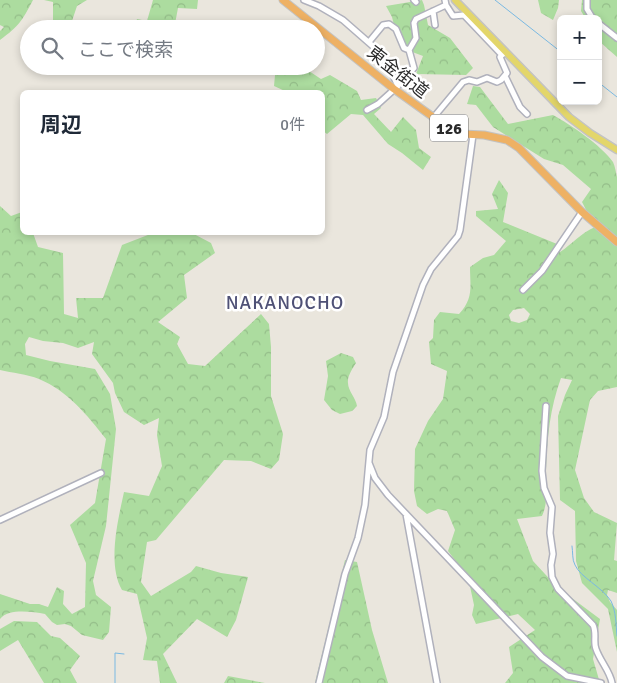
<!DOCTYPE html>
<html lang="ja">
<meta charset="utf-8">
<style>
:root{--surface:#fff;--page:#f6f6f7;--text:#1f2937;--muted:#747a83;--line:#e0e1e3}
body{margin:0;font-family:Signika,"Noto Sans JP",sans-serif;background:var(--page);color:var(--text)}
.controls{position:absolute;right:15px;top:15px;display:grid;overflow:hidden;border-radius:8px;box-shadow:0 2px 8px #0003}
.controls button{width:45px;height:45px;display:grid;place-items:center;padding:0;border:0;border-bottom:1px solid var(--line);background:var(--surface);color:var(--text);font:25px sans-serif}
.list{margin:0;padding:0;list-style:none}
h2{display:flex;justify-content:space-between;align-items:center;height:65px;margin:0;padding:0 20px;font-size:21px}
h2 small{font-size:16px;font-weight:400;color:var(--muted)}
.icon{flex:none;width:28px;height:28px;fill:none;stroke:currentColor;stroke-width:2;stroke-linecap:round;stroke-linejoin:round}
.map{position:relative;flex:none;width:617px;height:683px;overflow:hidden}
.search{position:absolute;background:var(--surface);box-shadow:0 2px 8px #0003;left:20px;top:20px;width:305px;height:55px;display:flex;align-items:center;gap:12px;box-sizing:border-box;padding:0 18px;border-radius:28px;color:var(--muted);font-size:19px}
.panel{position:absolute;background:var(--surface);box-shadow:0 2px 8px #0003;left:20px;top:90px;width:305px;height:145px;border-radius:8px}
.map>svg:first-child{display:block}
.forest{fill:url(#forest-crowns);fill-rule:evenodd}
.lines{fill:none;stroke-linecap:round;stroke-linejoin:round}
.stream{stroke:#7ab9e2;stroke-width:1}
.minor-casing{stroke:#b0b1bc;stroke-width:8}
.major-casing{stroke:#c3c3c3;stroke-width:9}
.highway-casing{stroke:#c3c3c3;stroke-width:9}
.minor{stroke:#fff;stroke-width:5}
.major{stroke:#e3d66a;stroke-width:6}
.highway{stroke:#eeb164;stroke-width:7}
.labels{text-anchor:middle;stroke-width:5;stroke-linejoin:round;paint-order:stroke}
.shield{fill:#fff;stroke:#6a6a6a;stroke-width:1}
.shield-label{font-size:16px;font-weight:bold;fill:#2a2a2a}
.street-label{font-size:18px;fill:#2a2a2a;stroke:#fff}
.neighbourhood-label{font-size:19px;letter-spacing:1px;fill:#4f5176;stroke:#fff}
</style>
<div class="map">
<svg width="617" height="683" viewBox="0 0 617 683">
<defs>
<pattern id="forest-crowns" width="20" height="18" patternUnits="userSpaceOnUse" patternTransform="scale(1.25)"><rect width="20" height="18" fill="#acdc9f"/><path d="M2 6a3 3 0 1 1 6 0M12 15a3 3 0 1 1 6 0" fill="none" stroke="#94bd89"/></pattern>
</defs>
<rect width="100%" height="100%" fill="#eae6dd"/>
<!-- forest -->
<path class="forest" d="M0,0h33c-11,21 -14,26 -33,40v-9l4,-4 -4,-2z
M44,0h43l-10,6 -5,15 -19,3v-22z
M153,0h45l-1,9 -19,-1 -4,21h-40l3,-10 10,2z
M422,0l2,5 4,20 22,13 23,30 -7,7 -50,-1 7,-18 -16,-6 -9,-9 -6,-24 -6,-11z
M538,0h21l-1,8 -5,12 -12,-7z
M582,0h35v57l-17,-15 -2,-23h-12l-5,-8z
M306,69l15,10 9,-4 27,16 4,9 15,-2 5,10 -7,6 17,18 12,-15 13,13 3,18 12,9 -8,13 -21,-17 -14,-9 -25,-29 -12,-1 -24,20 -4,-3 -1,-39h-35l-13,-6 1,-11 16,-5z
M473,86l7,1 28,37 45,-9c18,10 48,30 60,47 2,4 3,11 4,15v210l-19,4 -8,9 -15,70 9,28 10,14 23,11 -3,37 3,1v32l-9,-3 -1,5 3,7 7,8v42l-9,-43 -26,-26 -6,-22 -1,-50 -15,-11 -2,-84 7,-21 7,-15 -11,-2c-11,30 -14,60 -15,92 -1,16 3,31 -4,46l-25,3 16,42 24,26 43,32 -7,40 7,24h-95l8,-10 -4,-26 26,-17 -17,-16 -42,10 -4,-9 2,-10 -6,-28 -20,-26 7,-21 -8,-19 -9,-2 -11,5 -10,-8 -3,-15 1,-42 13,-28 15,-22 4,-28 -16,-7 -2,-22 4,-4 1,-18 6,-8 19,2c15,-16 11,-28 11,-47l13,-9 11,-3 12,-14 -30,-25v-5l22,-2 -6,-15 7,-14 9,13 -5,29 54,22 3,8c12,-8 21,-19 35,-25l-13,-25 9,-13 -28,-24 -19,-6 -51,-32 -17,-22 -9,-1zM524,308l6,6 -3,6 -8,3 -8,-2 -2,-6 4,-5z
M0,206l11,10 11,-4v20l11,1 5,14 25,6 1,61 14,4 -2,-20h27l19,-53 31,-12h39l19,10 4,10 -31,22 3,23 -29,24 22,15 -3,7 11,20 17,2 56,-52 8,10 2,23v49l12,38 -4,26 -8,9 -20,-8 -27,-1 -68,80 -9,2 -6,40 10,14 40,-24 5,-6 25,7 27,4 -12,43 -9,17 -30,-18 -34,35 14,29h-17l-3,-22 -14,-1 4,-22 -10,-44 -15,-4c-15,-26 -4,-70 2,-98l25,4 13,-30 -5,-31 2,-17 -15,7 -20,-13 -9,-19 -2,-10 -21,-29 2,-12 -16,6 -15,-5 -20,-2 -14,-4 -4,7 1,11 24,6 45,8 15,25 6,35 -10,97 -13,55 3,14 15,12 -2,25 -6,8 -21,-5 -11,-9 -6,-2 -8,1 -5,-3 -7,-8c-13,-2 -36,-6 -45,5v-25l30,10h9l9,3 9,-20 7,4 -1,13 9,10 13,-7 1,-44 -16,-38 25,-22 11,-64c-19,-24 -38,-48 -67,-60 -12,-5 -27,-6 -39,-9z
M341,353l12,4 3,6c-3,5 -9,13 -8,20 0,8 8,15 9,23l-5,5 -12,3 -8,-4 -8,-10 4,-24 -2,-15z
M345,560l12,2 15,68 16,53h-73z
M14,621l23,1 14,14 9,2 20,18 -10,14 7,13h-33l-26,-43 -18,11v-22z
M228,676l37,7h-41z"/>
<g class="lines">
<!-- stream -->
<path class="stream" d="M495,0l66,52
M598,82l19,15
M572,546c1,6 0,14 3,19 5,12 27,22 36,36 5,10 5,24 6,35
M115,683v-30l9,1"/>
<!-- minor casing -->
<g class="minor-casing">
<path id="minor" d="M304,0l15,6 24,14 40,35 15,31
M414,0l2,2
M445,0l1,5 7,11 11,-1 38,40
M587,0v9l6,10
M433,11l2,14
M598,23l19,15
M369,42l14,-17 6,-1 7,5 8,19 5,2
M505,76l15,31 7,7
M367,110l11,-6 20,-18 8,-15 6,-1 2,-2 -5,-18 7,-12 -2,-15 2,-4 30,-14
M433,118l30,-36 6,-2 8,2 10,-4 10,4 4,-2 6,-7 -7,-16 5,-5
M523,290l19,-19 40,-59
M546,406l-4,65 2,17 8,19 -2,26 3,21 -2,11 1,12 6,12 35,36c4,8 0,17 3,24 4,12 14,22 16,34
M369,463l6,15 13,17 154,162 25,19 34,7
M406,514l31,169
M0,520l101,-47
M319,683l26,-109 13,-36 7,-33 5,-55 14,-33 9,-45 30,-87 8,-16 27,-33 2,-6 13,-95"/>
</g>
<!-- major casing -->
<g class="major-casing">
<path id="major" d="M455,0l114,117 21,16 27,17"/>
</g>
<!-- highway casing -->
<g class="highway-casing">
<path id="highway" d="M283,0l111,89 46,33 13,9 9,3 22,1 23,5 12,8 63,64 35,30"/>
</g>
<!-- minor -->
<use href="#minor" class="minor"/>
<!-- major -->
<use href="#major" class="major"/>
<!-- highway -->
<use href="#highway" class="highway"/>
</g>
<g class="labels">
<!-- shield labels -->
<rect class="shield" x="430" y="114.5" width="38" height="27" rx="4"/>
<g class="shield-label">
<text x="449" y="134">126</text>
</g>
<!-- street labels -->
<g class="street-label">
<text transform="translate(398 72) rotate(38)" y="6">東金街道</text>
</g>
<!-- neighbourhood labels -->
<g class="neighbourhood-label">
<text x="285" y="309">NAKANOCHO</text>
</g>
</g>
</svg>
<div class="controls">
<button>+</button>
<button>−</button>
</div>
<div class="search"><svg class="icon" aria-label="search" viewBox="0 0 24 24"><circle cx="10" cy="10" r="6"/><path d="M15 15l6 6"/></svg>ここで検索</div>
<section class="panel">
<h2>周辺<small>0件</small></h2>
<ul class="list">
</ul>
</section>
</div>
